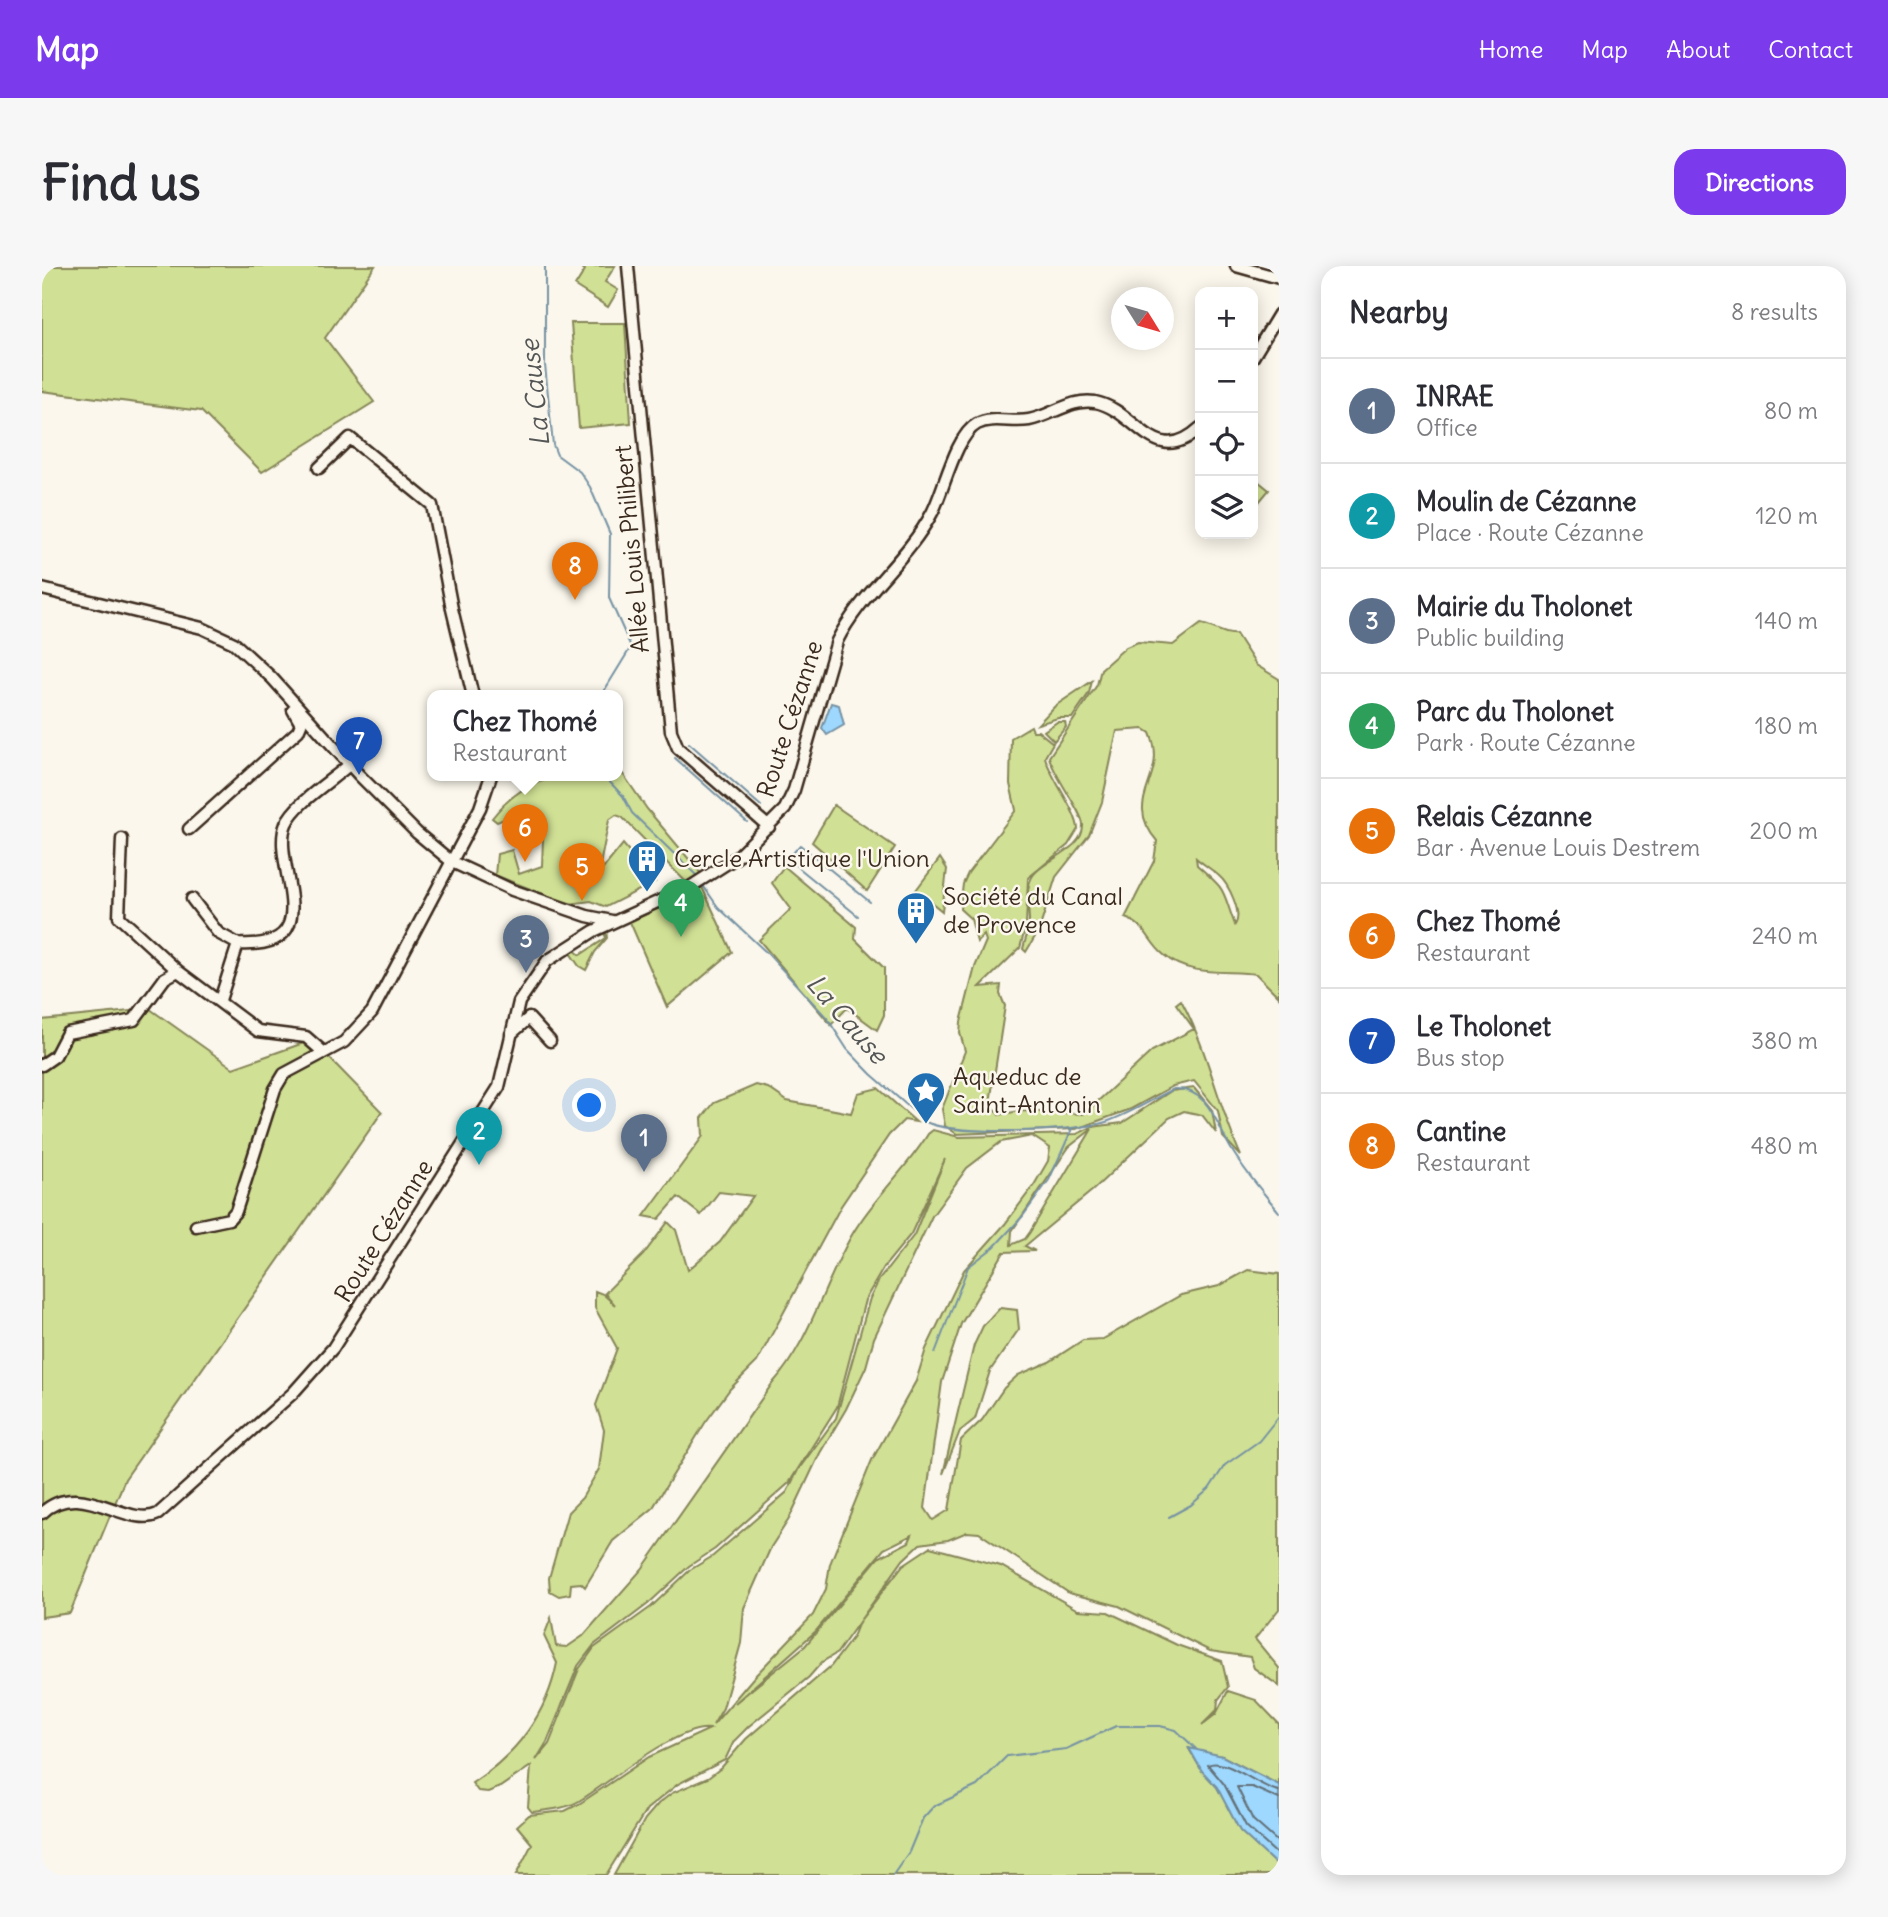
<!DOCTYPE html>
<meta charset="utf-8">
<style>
:root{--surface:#fff;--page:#f7f7f7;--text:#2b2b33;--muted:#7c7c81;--line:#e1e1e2;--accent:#7c3aed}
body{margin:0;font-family:Delius,sans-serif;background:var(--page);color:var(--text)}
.controls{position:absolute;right:21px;top:21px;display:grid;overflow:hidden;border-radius:14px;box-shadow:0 4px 18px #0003}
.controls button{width:63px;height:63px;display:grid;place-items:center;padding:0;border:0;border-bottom:2px solid var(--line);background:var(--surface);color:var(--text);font:35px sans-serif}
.compass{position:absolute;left:1069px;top:21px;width:63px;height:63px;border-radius:50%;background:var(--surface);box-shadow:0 4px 18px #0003;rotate:127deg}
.you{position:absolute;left:548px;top:840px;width:24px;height:24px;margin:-18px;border:5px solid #fff;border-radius:50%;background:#1a73e8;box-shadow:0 0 0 10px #1a73e833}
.badge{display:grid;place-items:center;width:46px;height:46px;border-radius:50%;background:var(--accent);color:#fff;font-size:23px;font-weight:700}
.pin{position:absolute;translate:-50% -58px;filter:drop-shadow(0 2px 4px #0008)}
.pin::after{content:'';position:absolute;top:37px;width:24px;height:21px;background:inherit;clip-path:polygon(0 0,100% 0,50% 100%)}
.popup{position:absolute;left:385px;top:424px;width:196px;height:91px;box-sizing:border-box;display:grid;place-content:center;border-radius:14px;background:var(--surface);filter:drop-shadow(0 2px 5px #0005);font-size:23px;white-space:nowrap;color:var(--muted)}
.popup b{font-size:26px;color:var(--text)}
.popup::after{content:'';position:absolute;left:50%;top:100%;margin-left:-14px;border:14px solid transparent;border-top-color:var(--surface)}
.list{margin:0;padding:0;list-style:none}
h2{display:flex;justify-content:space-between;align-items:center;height:91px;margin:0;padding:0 28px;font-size:30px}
h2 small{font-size:23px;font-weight:400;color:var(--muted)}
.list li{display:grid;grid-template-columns:46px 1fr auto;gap:21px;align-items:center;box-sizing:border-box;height:105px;padding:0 28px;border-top:2px solid var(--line)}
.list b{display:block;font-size:26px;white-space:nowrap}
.list p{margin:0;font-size:23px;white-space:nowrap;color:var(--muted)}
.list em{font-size:23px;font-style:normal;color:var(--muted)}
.icon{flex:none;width:38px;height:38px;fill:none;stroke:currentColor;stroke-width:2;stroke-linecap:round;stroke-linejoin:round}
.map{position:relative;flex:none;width:1237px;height:1609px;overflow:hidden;border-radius:21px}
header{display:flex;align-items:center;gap:42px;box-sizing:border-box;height:98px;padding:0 35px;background:var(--accent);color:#fff}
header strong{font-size:33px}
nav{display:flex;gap:38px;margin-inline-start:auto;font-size:24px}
.intro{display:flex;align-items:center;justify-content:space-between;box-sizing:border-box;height:168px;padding:0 42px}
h1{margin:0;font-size:49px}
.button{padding:18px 32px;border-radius:21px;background:var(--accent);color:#fff;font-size:24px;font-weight:700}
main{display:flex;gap:42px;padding:0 42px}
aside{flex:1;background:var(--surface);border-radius:21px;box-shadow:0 4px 18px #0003}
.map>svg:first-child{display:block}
.green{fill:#d0e094;stroke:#868559;stroke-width:2;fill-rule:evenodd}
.water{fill:#9ed8fe;stroke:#7692a4;stroke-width:2}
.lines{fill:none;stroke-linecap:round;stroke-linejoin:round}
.shore{stroke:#637078;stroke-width:2}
.stream{stroke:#7692a4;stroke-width:2}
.minor-casing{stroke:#3b2a1e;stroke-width:15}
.minor{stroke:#fbf7ec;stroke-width:10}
.labels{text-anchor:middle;stroke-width:5;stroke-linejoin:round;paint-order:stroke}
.street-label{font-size:24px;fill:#3b2a1e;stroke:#fbf7ec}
.poi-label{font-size:24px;fill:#3b2a1e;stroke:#fbf7ec;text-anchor:start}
.water-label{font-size:26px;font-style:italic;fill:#545656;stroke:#fbf7ec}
</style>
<header>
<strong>Map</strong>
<nav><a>Home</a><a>Map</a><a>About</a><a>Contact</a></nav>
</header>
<div class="intro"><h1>Find us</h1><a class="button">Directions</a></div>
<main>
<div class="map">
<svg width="1237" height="1609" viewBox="0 0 1237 1609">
<rect width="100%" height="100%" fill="#fbf7ec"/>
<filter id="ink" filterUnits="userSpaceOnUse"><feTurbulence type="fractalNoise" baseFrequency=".0143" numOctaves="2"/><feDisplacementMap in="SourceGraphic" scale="14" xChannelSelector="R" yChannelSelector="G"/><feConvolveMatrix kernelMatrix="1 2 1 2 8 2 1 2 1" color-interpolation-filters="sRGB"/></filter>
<g filter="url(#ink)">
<!-- green -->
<path class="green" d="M0,0h333l-50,72 49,64 -112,70 -61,-61 -159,-20z
M537,0h36l-10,16 13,8 -10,17 -33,-21 10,-16z
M529,57h54l6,100 -52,5z
M1211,211l16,13 -10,12 -6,-5z
M1159,358c12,2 24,12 35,10l20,31 23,14v318l-23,-23c-30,-4 -68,3 -92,-19 -17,-14 -16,-29 -39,-37l29,-57 3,-20c-37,-44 13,-62 -7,-108l-6,-4 -27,2 -15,71 -13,33 -33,42 -17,53 -13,22 -3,-3c2,-9 6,-18 6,-27 0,-15 -5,-35 5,-48 13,-16 50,-25 49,-49 0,-12 -29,-49 -34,-68l48,-72 4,-16 25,-22 12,-5 35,3zM1154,592c7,6 15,11 22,17 11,9 25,39 17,50 -14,-37 -6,-32 -38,-60z
M1050,415l-3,12 -17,25h-14l-20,6 17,-18z
M1015,456h8l1,5 -12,14 -10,-10z
M989,460l2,5h5l15,12 -8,14c6,22 32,54 33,72l-10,16 -40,33 -2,48 -6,22 -40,39 21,-2 -1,9 5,12 -15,97 9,12 20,-4 65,3 68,-63 42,-22 -18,-25 5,-4c27,50 37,105 60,156l-18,-19 -5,-26 -24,-30 -21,5 -42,23 -55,20 -119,5 -12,-8 -3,-17 23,-58 -5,-18 1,-11 14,-55 11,-26 -2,-6 -7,7 -6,-23 -11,-10 3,-25 5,-11 48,-63 -6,-26 1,-46z
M576,501l29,42 56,67 -15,8 -66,-67 -6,-2 -7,5 -11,55 25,-31 32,38 -49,25 -15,-6 -22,3 -74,-29 2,-21 15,-4 7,24 23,-8 1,-28 -15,-1 -7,-25 -24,10 -5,-4c37,-47 71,-42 126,-42z
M792,539l61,42 -28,44 -55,-49z
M898,592l7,11 -5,42 -26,-21z
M742,600l72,61 -1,12 29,29v47l-7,15 -30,-22 -16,17 -72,-85 32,-31 -19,-26z
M660,621l30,65 -65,55 -37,-85z
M564,663l1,9 -12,14 -9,18 -7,-4 -11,-16 3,-3 9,8 26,-17 -3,-8z
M108,743l83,59 79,-28 70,72 -257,367 -55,134 -28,4v-597z
M714,819l12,3 19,13 64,12 7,-20 20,-5 38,34 -12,-2 -15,15 -48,71 -84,156 -27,27 -25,34 -53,86 -39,32 -28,46 -4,-4 -10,1 -1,10 -11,2 -9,-5 -1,-13 19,-66 14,-14 17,-29 5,-39 -8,-25 21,-57 -22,-40v-17l8,3 12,11 -10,-12 38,-38 25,-33 8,8 12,40 32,-28 33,-46 -34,-4 -18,23 -23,-18 -19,22 -15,-3 59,-80 -1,-18 12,-15z
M1152,822l18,22 4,23 -14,-18 -18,-4 -15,7 -76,72 -68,56 10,5 -31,1 -43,72 -19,58 -17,126 8,12 16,-10 12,-70 21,-20 22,-32 14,-13 31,-13 34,-22 20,-1 78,-44 38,-9 29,-16 31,4v335l-24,30 24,29v18l-25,-18 -4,-11 -40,-6 -91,-45 -50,-13 -90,-60 -12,-1 -19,8 -28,4 -17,16 -66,93 -15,9 -13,15 -60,49 -15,15 -9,19 -47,24 -31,25 -41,66h-90l16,-31 -15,-18 12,-11 36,-4 14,-7 70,-47 61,-28c-31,-5 -103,55 -131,72 -13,8 -31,9 -47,11l-4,-5 3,-41 -31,21 -12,5 -10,-1 -6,-8c44,-28 75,-69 85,-120l-13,-27 7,-18 5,28 11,1 16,-11 59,-67 130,-185c38,-42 52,-102 81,-151 21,-36 54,-64 75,-99l5,-4 26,7 118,-3 15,-7 30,-4 49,-32zM1050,863l-62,103 -5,7 -14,6 1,-14 57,-84zM990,870l18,12 -2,13 -14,24 -29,39 -41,46 -38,79 -10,32 -44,79 -42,104 -4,25 -13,26 -60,63 -40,47 10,-17 18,-65 3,-35 27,-61 18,-28 31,-66 26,-44 20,-42 8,-29 58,-122 35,-48 34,-26zM903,893l-31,76 -35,45 -9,18 -34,120 -38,52 -11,22 -74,64 -23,14 -39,37 -57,41 -15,21 -30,75 -13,16 11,-18 31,-76 16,-21 54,-41 41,-38 26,-17 74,-66 48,-76 28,-107 19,-33 27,-33zM870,1269l-3,7 -31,16 -73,88 -70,57 81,-72 68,-82z
M958,1042l17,2 2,19 -29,42 -15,48 -15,12 -17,43 31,-129 9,-19z
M888,1281l71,19 77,44 30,2 69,33 45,16 6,26 -10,13 -1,10 -15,15 14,-11 12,-23 28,9 23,24v61l-57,-29 -33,-7 13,22 15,16 23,44 39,36v8h-665l31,-56 13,-15 14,-11 36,-15 13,-10 25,-29 85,-73 22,-29 6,-15 44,-57z"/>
<!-- water -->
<path class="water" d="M789,437l8,2 5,20 -17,10 -5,-7z
M1147,1482l33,8 57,29v82l-39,-36 -23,-44 -15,-16z"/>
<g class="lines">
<!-- shore -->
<path class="shore" d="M1237,1525c-20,-3 -54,-35 -71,-26l16,19 22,42 33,30
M1237,1533l-27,-12h-15l16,33 26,23"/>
<!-- stream -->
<path class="stream" d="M503,0v99l8,80 4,10 23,17 10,15 20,47 -1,64 22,49 -30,49
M647,477l72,63
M633,492l72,64
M562,510l19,20 9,17 65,63
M660,618l16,23 49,46 60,65 20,31 24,25 55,48c27,14 150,10 180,0 24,-8 45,-22 68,-33 37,-1 43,39 59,63 13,21 30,40 46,60
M816,650l-70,-57 12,-14 70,57
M893,1087l33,-86 26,-20 29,-31 26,-36 23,-51
M1127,1251l22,-12 18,-16 16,-24 34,-24 20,-25
M851,1609l16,-23 14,-34 11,-12 43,-20 30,-30 59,-7 50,-23h44l16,4 20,19"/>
<!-- minor casing -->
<g class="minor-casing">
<path id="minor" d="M586,0l43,465 7,17 91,79
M1194,0l43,12
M1211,91l26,-43
M277,202l31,-30 82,67 20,104 21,87
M0,323l160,39 32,15 38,35 87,97 58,58 35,29 60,28 75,26 25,5
M147,563l109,-98 3,-7 -8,-14
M80,573l-3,78 59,54
M150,633l26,34 20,11
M178,734l18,-56c95,6 31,-80 48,-120 8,-20 46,-44 63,-59
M469,768l18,-16 21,23
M0,799l13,-9 12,-23 67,-13 31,-42 13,-7 80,60 48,6 16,14
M154,960l33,-7 7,-8 39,-122 9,-15 60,-32 28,-30 108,-204 11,-32
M0,1247c38,-36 85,16 116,1l135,-121 40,-45 166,-261 20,-85 28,-41 47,-30 96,-44 47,-30 48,-48 9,-19 43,-149c24,-48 70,-81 95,-128 12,-22 23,-77 45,-89 15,-8 35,-1 52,-4 23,-4 42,-22 66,-18 42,8 59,68 105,26"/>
</g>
<!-- minor -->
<use href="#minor" class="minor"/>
</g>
</g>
<!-- icons -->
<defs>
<g id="building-pin" transform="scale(2.0125)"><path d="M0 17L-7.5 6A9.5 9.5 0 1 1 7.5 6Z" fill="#1f6fb2" stroke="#fbf7ec"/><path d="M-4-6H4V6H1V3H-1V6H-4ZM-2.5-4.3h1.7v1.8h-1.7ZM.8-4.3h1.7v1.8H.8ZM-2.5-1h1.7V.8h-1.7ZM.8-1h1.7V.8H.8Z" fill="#fff"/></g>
<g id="sight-pin" transform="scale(2.0125)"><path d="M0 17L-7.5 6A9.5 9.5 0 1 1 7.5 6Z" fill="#1f6fb2" stroke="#fbf7ec"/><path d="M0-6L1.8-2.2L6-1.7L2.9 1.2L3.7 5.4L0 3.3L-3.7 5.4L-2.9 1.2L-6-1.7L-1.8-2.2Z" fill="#fff"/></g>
</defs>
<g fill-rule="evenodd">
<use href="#building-pin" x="605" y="593"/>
<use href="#building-pin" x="874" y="645"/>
<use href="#sight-pin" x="884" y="825"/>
</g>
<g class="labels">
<!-- street labels -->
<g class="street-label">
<text transform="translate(590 283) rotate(-95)" y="8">Allée Louis Philibert</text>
<text transform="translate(748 453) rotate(-72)" y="8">Route Cézanne</text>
<text transform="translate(342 965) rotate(-58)" y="8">Route Cézanne</text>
</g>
<!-- poi labels -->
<g class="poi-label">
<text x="632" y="601">Cercle Artistique l'Union</text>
<text x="901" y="639">Société du Canal<tspan x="901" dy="28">de Provence</tspan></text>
<text x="911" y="819">Aqueduc de<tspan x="911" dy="28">Saint-Antonin</tspan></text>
</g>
<!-- water labels -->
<g class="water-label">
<text transform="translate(493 127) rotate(-96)" y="9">La Cause</text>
<text transform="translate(805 753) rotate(49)" y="9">La Cause</text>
</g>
</g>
</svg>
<div class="controls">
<button>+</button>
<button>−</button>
<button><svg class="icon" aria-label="locate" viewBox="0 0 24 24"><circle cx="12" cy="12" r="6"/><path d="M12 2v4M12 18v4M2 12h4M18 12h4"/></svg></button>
<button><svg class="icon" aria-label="layers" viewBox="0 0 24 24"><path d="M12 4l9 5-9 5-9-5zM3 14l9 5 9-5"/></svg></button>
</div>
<svg class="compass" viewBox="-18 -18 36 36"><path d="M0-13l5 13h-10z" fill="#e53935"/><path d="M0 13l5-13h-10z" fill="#7c7c81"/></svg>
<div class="you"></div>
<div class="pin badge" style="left:602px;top:906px;background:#5c6f8a">1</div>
<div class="pin badge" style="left:437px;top:899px;background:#0f9aa8">2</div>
<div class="pin badge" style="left:484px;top:707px;background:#5c6f8a">3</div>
<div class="pin badge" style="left:639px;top:671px;background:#2e9e5b">4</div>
<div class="pin badge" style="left:540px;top:635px;background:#e8710a">5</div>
<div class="pin badge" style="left:483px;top:596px;background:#e8710a">6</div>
<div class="popup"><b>Chez Thomé</b>Restaurant</div>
<div class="pin badge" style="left:317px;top:509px;background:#1a4fb4">7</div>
<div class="pin badge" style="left:533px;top:334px;background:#e8710a">8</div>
</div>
<aside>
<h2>Nearby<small>8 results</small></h2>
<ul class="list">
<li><span class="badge" style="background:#5c6f8a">1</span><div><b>INRAE</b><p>Office</p></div><em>80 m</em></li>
<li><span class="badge" style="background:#0f9aa8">2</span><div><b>Moulin de Cézanne</b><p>Place · Route Cézanne</p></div><em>120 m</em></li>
<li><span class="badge" style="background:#5c6f8a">3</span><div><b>Mairie du Tholonet</b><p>Public building</p></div><em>140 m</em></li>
<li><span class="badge" style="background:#2e9e5b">4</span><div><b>Parc du Tholonet</b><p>Park · Route Cézanne</p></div><em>180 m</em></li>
<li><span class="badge" style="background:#e8710a">5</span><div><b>Relais Cézanne</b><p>Bar · Avenue Louis Destrem</p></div><em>200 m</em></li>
<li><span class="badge" style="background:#e8710a">6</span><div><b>Chez Thomé</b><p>Restaurant</p></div><em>240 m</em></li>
<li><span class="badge" style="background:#1a4fb4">7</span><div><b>Le Tholonet</b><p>Bus stop</p></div><em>380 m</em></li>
<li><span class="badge" style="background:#e8710a">8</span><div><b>Cantine</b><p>Restaurant</p></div><em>480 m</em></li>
</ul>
</aside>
</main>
